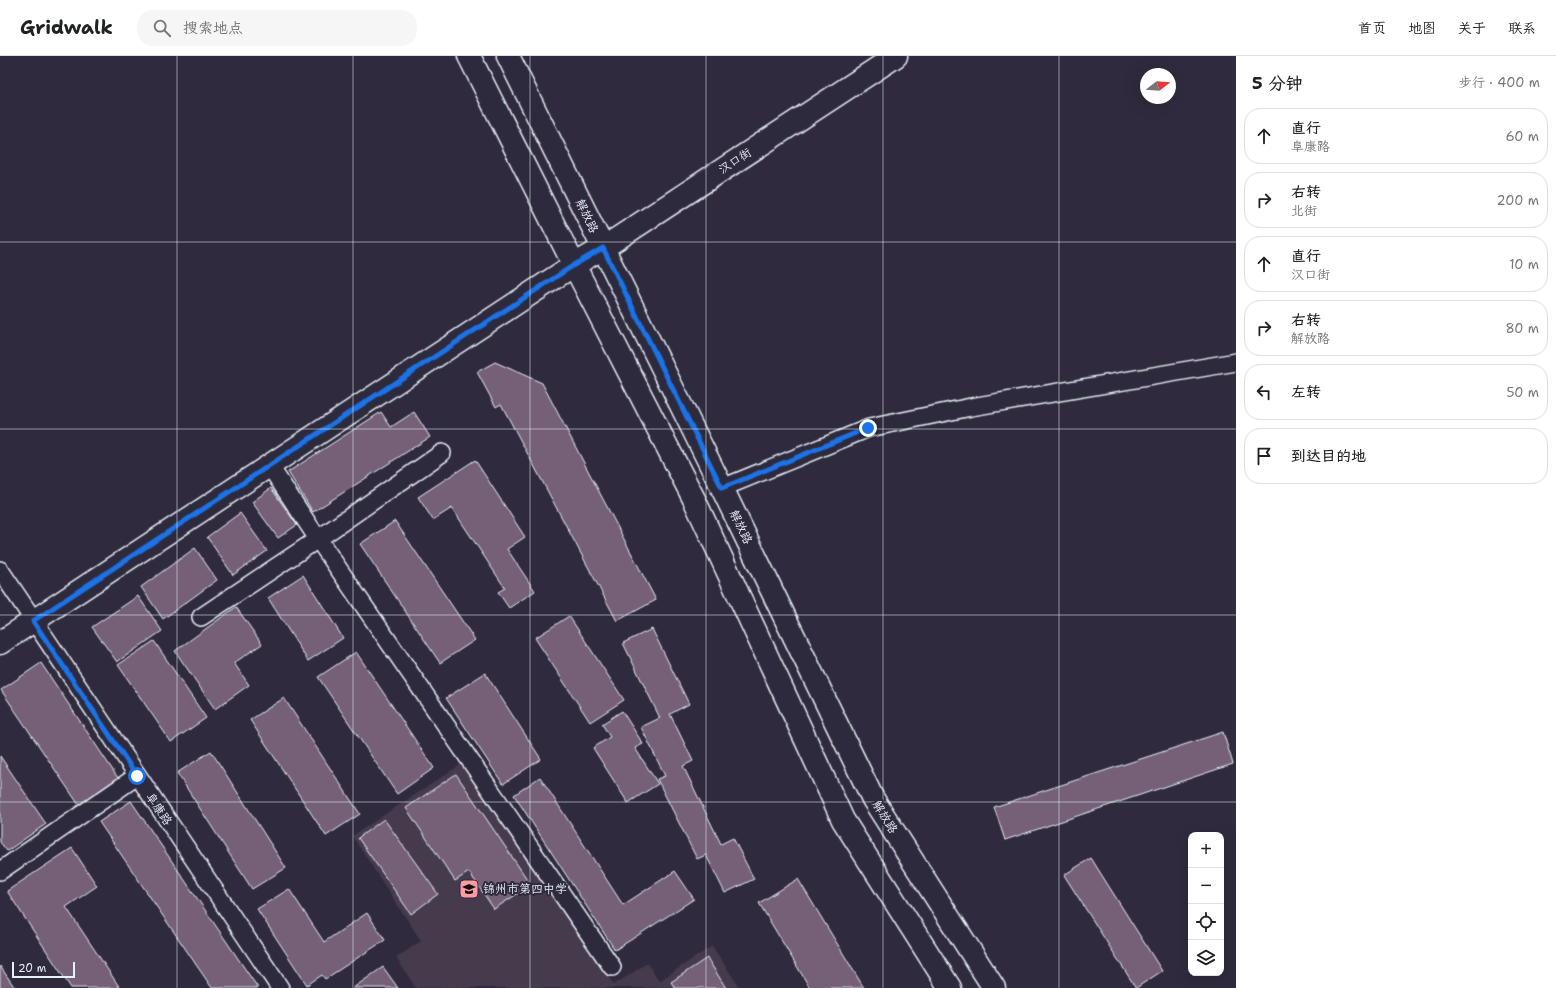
<!DOCTYPE html>
<html lang="zh">
<meta charset="utf-8">
<style>
:root{--surface:#fff;--page:#f6f6f6;--text:#202124;--muted:#757577;--line:#e0e0e0}
body{margin:0;font-family:"Shantell Sans","LXGW WenKai TC",sans-serif;background:var(--page);color:var(--text)}
.controls{position:absolute;right:12px;bottom:12px;display:grid;overflow:hidden;border-radius:8px;box-shadow:0 4px 16px #0002}
.controls button{width:36px;height:36px;display:grid;place-items:center;padding:0;border:0;border-bottom:1px solid var(--line);background:var(--surface);color:var(--text);font:20px sans-serif}
.compass{position:absolute;left:1140px;top:12px;width:36px;height:36px;border-radius:50%;background:var(--surface);box-shadow:0 4px 16px #0002;rotate:73deg}
.scale{position:absolute;left:12px;bottom:10px;width:63px;box-sizing:border-box;padding-left:4px;border:2px solid #e8f1f8;border-top:0;font-size:11px;line-height:14px;white-space:nowrap;color:#e8f1f8;-webkit-text-stroke:3px #2f2a3d;paint-order:stroke}
.stop{position:absolute;width:12px;height:12px;margin:-9px;border:3px solid #1a73e8;border-radius:50%;background:#fff}
.stop.end{background:#1a73e8;border-color:#fff;box-shadow:0 1px 4px #0008}
.list{margin:0;padding:0;list-style:none}
h2{display:flex;justify-content:space-between;align-items:center;height:52px;margin:0;padding:0 16px;font-size:17px}
h2 small{font-size:13px;font-weight:400;color:var(--muted)}
.list li{display:grid;grid-template-columns:26px 1fr auto;gap:12px;align-items:center;box-sizing:border-box;height:56px;margin:0 8px 8px;padding:0 8px;border:1px solid var(--line);border-radius:16px}
.list b{display:block;font-size:15px;white-space:nowrap}
.list p{margin:0;font-size:13px;white-space:nowrap;color:var(--muted)}
.list em{font-size:13px;font-style:normal;color:var(--muted)}
.icon{flex:none;width:22px;height:22px;fill:none;stroke:currentColor;stroke-width:2;stroke-linecap:round;stroke-linejoin:round}
.map{position:relative;flex:none;width:1236px;height:932px;overflow:hidden}
header{display:flex;align-items:center;gap:24px;box-sizing:border-box;height:56px;padding:0 20px;background:var(--surface);border-bottom:1px solid var(--line)}
header strong{font-size:19px}
nav{display:flex;gap:22px;margin-inline-start:auto;font-size:14px}
.search{width:280px;height:36px;background:var(--page);display:flex;align-items:center;gap:10px;box-sizing:border-box;padding:0 14px;border-radius:16px;color:var(--muted);font-size:15px}
main{display:flex}
aside{flex:1;background:var(--surface)}
.map>svg:first-child{display:block}
.built{fill:#443a4e}
.building{fill:#756077;stroke:#e8f1f8}
.lines{fill:none;stroke-linecap:round;stroke-linejoin:round}
.street-casing{stroke:#e8f1f8;stroke-width:20}
.secondary-casing{stroke:#e8f1f8;stroke-width:25}
.street{stroke:#2f2a3d;stroke-width:17}
.secondary{stroke:#2f2a3d;stroke-width:22}
.route{stroke:#1a73e8;stroke-width:5}
.grid{fill:none;stroke:#e8f1f8;stroke-width:1;stroke-opacity:0.55}
.labels{text-anchor:middle;stroke-width:4;stroke-linejoin:round;paint-order:stroke}
.street-label{font-size:12px;fill:#e8f1f8;stroke:#2f2a3d}
.poi-label{font-size:12px;fill:#e8f1f8;stroke:#2f2a3d;text-anchor:start}
</style>
<header>
<strong>Gridwalk</strong>
<div class="search"><svg class="icon" aria-label="search" viewBox="0 0 24 24"><circle cx="10" cy="10" r="6"/><path d="M15 15l6 6"/></svg>搜索地点</div>
<nav><a>首页</a><a>地图</a><a>关于</a><a>联系</a></nav>
</header>
<main>
<div class="map">
<svg width="1236" height="932" viewBox="0 0 1236 932">
<rect width="100%" height="100%" fill="#2f2a3d"/>
<filter id="ink" filterUnits="userSpaceOnUse"><feTurbulence type="fractalNoise" baseFrequency=".025" numOctaves="2"/><feDisplacementMap in="SourceGraphic" scale="8" xChannelSelector="R" yChannelSelector="G"/><feConvolveMatrix kernelMatrix="1 2 1 2 8 2 1 2 1" color-interpolation-filters="sRGB"/></filter>
<g filter="url(#ink)">
<!-- built -->
<path class="built" d="M466,705l148,224 33,-22 12,18 53,-35 28,42h-324l-20,-30 25,-17 -69,-105z"/>
<!-- building -->
<path class="building" d="M495,306l47,21 114,217 -39,21 -116,-217 -5,3 -19,-35z
M381,356l10,15 23,-15 16,25 -117,75 -25,-40z
M475,404l50,77 -18,12 28,42 -26,17 -11,-16 7,-4 -53,-80 -19,12 -15,-23z
M271,432l26,37 -19,13 -26,-36z
M240,457l27,38 -34,24 -26,-38z
M395,465l80,119 -35,23 -80,-119z
M195,492l22,32 -54,39 -22,-32z
M303,519l40,63 -35,23 -40,-63z
M138,540l24,35 -45,31 -25,-35z
M236,551l26,37 -28,19 15,22 -34,24 -40,-58z
M569,560l55,84 -34,22 -55,-84z
M652,573l37,75 -19,10 23,47 -10,5 38,78 12,-6 21,41 -29,14 -19,-38 -9,4 -40,-80 8,-3 -24,-49 19,-9 -37,-75z
M154,585l52,77 -35,24 -53,-77z
M356,596l78,116 -37,26 -79,-117z
M41,607l79,118 -39,27 -80,-118z
M485,617l56,86 -38,25 -57,-86z
M284,642l76,116 -34,22 -76,-116z
M622,655l21,33 -8,4 23,36 -30,19 -35,-55 17,-11 -8,-13z
M1223,676l10,32 -228,76 -11,-33z
M211,695l75,117 -34,21 -75,-116z
M0,700l46,68 -39,27 -7,-9z
M456,718l75,111 -37,24 -25,-37 -14,9 -49,-73z
M540,721l83,128 52,-34 19,28 -79,51 -101,-155z
M131,745l127,187h-46l-113,-166z
M384,763l54,75 -27,20 -53,-76z
M72,792l25,38 -31,21 54,81h-49l-64,-97z
M1091,802l71,113 -26,17 -72,-113z
M798,823l66,109h-54l-51,-85z
M289,833l35,53 43,-29 18,27 -60,39 -3,-4 -15,10 -50,-76z
M707,902l19,30h-51l-4,-6z
M0,910l15,22h-15z
M383,911l15,21h-45z"/>
<g class="lines">
<!-- street casing -->
<g class="street-casing">
<path id="street" d="M269,409l49,74 294,428
M722,432l147,-60 102,-21 265,-45
M0,514l280,418
M201,561l117,-78 124,-86
M0,815l137,-95"/>
</g>
<!-- secondary casing -->
<g class="secondary-casing">
<path id="secondary" d="M469,0l105,209 120,234 149,321 107,168
M508,0l214,432 151,311 121,189
M0,587l574,-378 29,-17 293,-192"/>
</g>
<!-- street -->
<use href="#street" class="street"/>
<!-- secondary -->
<use href="#secondary" class="secondary"/>
</g>
</g>
<g class="lines" filter="url(#ink)">
<!-- route -->
<path class="route" d="M137,720l-104,-155 541,-356 29,-17 119,240 146,-60"/>
</g>
<!-- grid -->
<path class="grid" d="M177,0v932M353,0v932M530,0v932M706,0v932M883,0v932M1059,0v932M0,186h1236M0,373h1236M0,559h1236M0,746h1236"/>
<!-- icons -->
<defs>
<g id="school-square" transform="scale(1)"><rect x="-9" y="-9" width="18" height="18" rx="4" fill="#ff9aa2" stroke="#2f2a3d"/><path d="M0-5L7-2L0 1L-7-2ZM-4 1L0 2.5L4 1V4Q0 6-4 4Z" fill="#111"/></g>
</defs>
<g fill-rule="evenodd">
<use href="#school-square" x="469" y="833"/>
</g>
<g class="labels">
<!-- street labels -->
<g class="street-label">
<text transform="translate(735 105) rotate(-33)" y="4">汉口街</text>
<text transform="translate(587 160) rotate(64)" y="4">解放路</text>
<text transform="translate(741 471) rotate(64)" y="4">解放路</text>
<text transform="translate(159 753) rotate(56)" y="4">阜康路</text>
<text transform="translate(885 761) rotate(58)" y="4">解放路</text>
</g>
<!-- poi labels -->
<g class="poi-label">
<text x="483" y="837">锦州市第四中学</text>
</g>
</g>
</svg>
<div class="controls">
<button>+</button>
<button>−</button>
<button><svg class="icon" aria-label="locate" viewBox="0 0 24 24"><circle cx="12" cy="12" r="6"/><path d="M12 2v4M12 18v4M2 12h4M18 12h4"/></svg></button>
<button><svg class="icon" aria-label="layers" viewBox="0 0 24 24"><path d="M12 4l9 5-9 5-9-5zM3 14l9 5 9-5"/></svg></button>
</div>
<svg class="compass" viewBox="-18 -18 36 36"><path d="M0-13l5 13h-10z" fill="#e53935"/><path d="M0 13l5-13h-10z" fill="#757577"/></svg>
<div class="scale">20 m</div>
<div class="stop" style="left:137px;top:720px"></div>
<div class="stop end" style="left:868px;top:372px"></div>
</div>
<aside>
<h2>5 分钟<small>步行 · 400 m</small></h2>
<ul class="list">
<li><svg class="icon" aria-label="ahead" viewBox="0 0 24 24"><path d="M12 20V5M6 11l6-6 6 6"/></svg><div><b>直行</b><p>阜康路</p></div><em>60 m</em></li>
<li><svg class="icon" aria-label="right" viewBox="0 0 24 24"><path d="M7 20v-9h11M14 6l5 5-5 5"/></svg><div><b>右转</b><p>北街</p></div><em>200 m</em></li>
<li><svg class="icon" aria-label="ahead" viewBox="0 0 24 24"><path d="M12 20V5M6 11l6-6 6 6"/></svg><div><b>直行</b><p>汉口街</p></div><em>10 m</em></li>
<li><svg class="icon" aria-label="right" viewBox="0 0 24 24"><path d="M7 20v-9h11M14 6l5 5-5 5"/></svg><div><b>右转</b><p>解放路</p></div><em>80 m</em></li>
<li><svg class="icon" aria-label="left" viewBox="0 0 24 24"><path d="M17 20v-9H6M10 6l-5 5 5 5"/></svg><div><b>左转</b></div><em>50 m</em></li>
<li><svg class="icon" aria-label="arrive" viewBox="0 0 24 24"><path d="M6 21V4h12l-3 4 3 4H6"/></svg><div><b>到达目的地</b></div></li>
</ul>
</aside>
</main>
